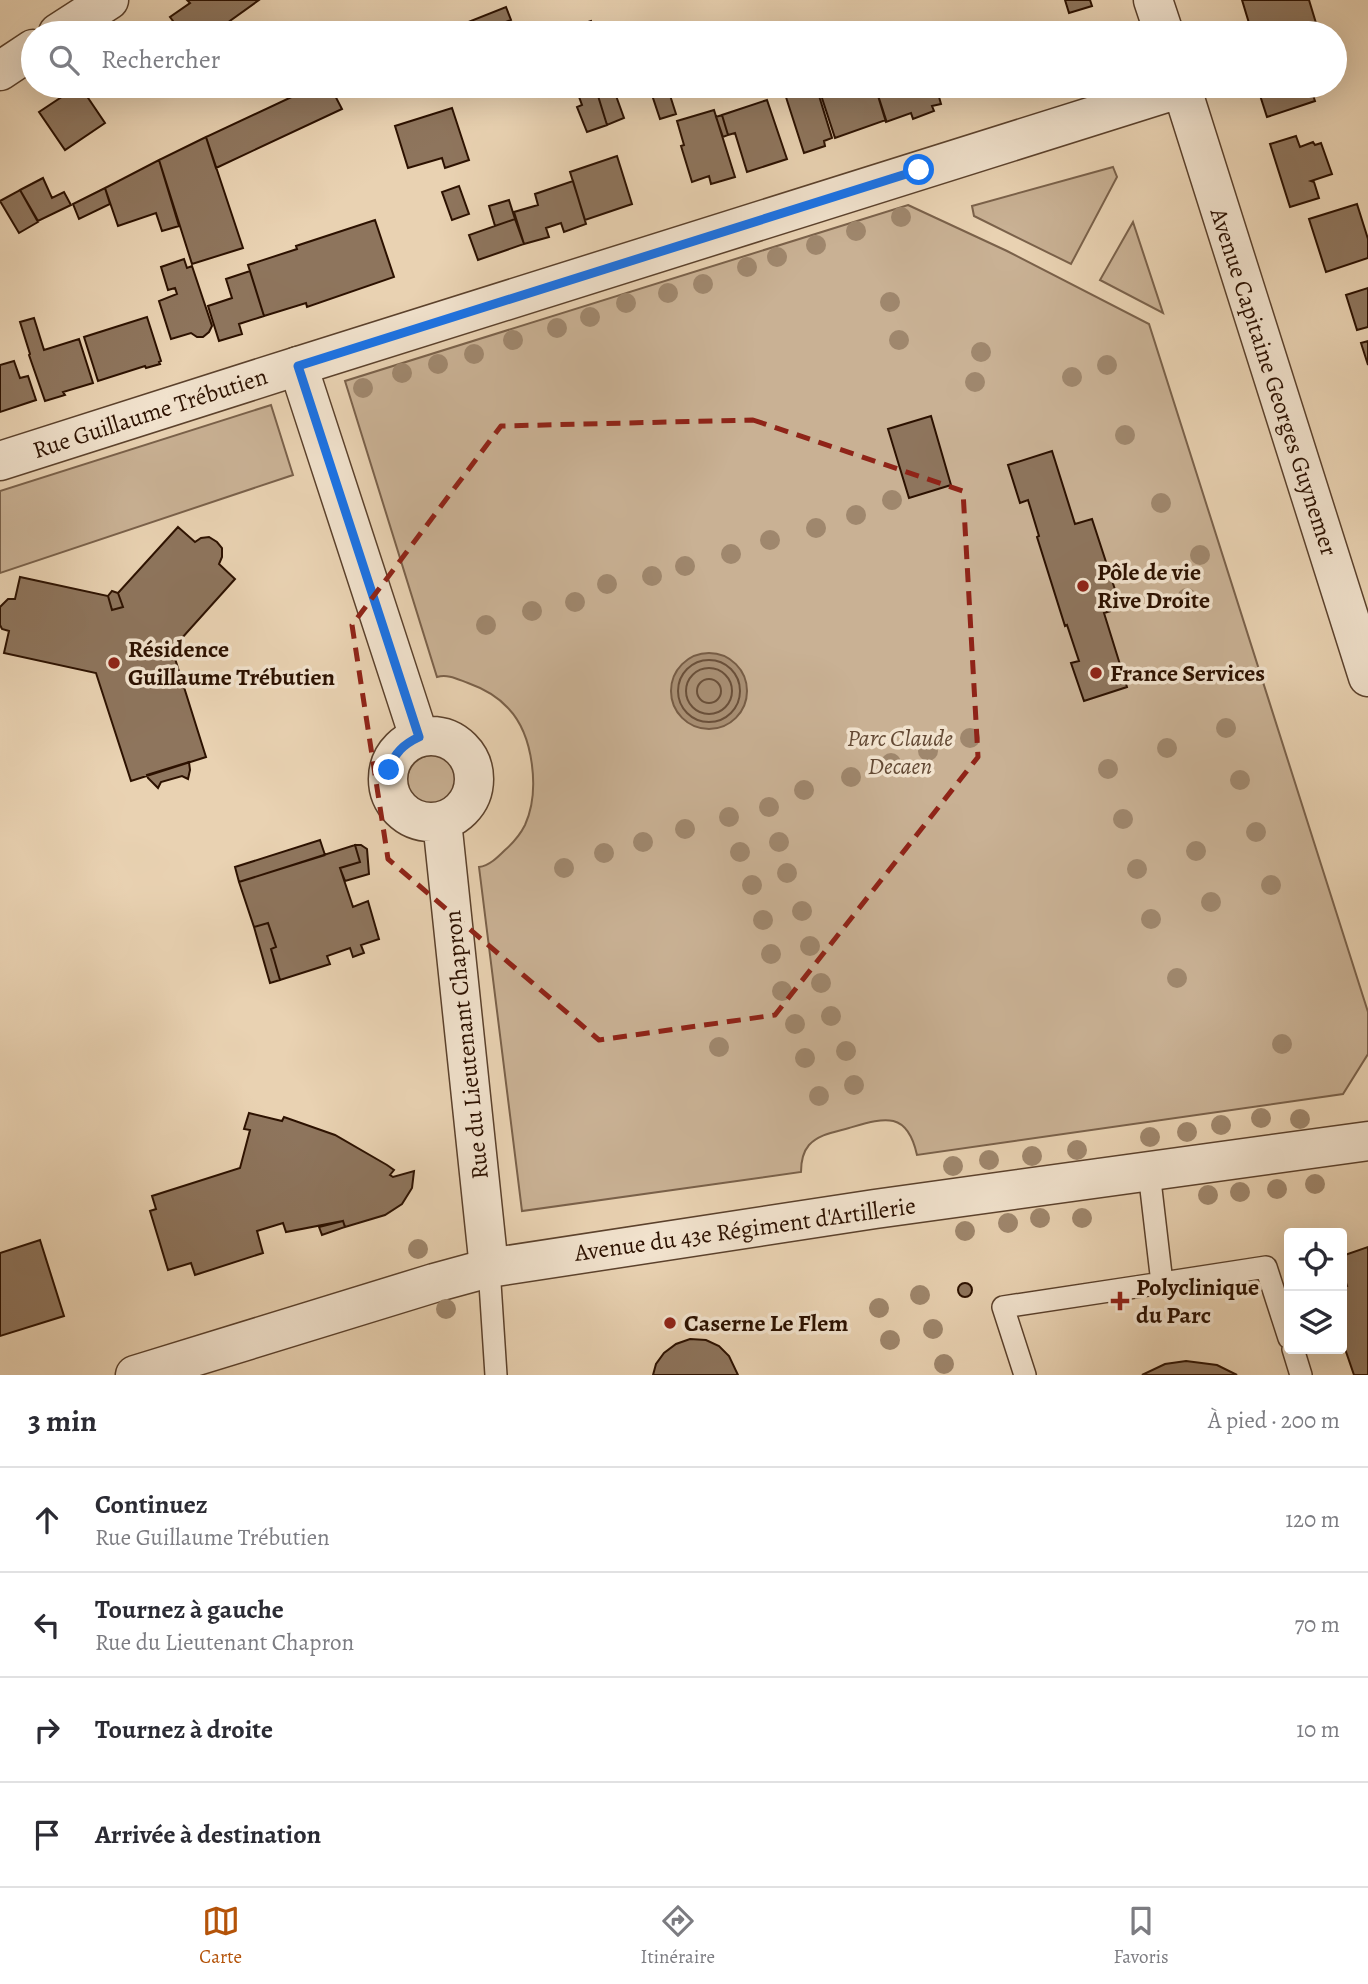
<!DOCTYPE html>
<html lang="fr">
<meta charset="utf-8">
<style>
:root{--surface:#fff;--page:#f7f7f7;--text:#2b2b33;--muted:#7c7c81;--line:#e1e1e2;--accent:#b45309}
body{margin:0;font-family:Alegreya,serif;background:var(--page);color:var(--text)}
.controls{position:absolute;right:21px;bottom:21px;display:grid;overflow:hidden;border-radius:7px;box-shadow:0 7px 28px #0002}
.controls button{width:63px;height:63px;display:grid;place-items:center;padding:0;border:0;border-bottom:2px solid var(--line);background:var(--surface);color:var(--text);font:35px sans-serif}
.stop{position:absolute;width:21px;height:21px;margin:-16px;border:5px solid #1a73e8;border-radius:50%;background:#fff}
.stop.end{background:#1a73e8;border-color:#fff;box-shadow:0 2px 7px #0008}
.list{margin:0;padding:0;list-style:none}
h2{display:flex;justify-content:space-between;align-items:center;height:91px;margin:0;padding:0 28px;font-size:30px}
h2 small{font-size:23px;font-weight:400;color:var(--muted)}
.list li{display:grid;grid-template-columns:46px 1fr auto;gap:21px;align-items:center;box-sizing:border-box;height:105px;padding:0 28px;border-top:2px solid var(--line)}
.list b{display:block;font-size:26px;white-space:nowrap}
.list p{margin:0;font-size:23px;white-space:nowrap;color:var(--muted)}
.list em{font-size:23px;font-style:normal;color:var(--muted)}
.icon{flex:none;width:38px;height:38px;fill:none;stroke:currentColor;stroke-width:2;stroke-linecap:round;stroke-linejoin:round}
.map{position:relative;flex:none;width:1368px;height:1375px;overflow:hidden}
.search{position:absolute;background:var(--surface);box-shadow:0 7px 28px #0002;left:21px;right:21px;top:21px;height:77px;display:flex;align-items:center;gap:18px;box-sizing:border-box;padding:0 24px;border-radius:38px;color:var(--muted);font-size:26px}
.sheet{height:511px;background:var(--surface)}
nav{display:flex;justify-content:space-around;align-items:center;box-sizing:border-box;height:98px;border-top:2px solid var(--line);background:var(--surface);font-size:19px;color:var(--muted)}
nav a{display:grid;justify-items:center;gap:4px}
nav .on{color:var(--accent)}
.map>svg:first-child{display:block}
.green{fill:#c9b194;stroke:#7a614a;stroke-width:2}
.water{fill:#a99075;stroke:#775d46;stroke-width:2}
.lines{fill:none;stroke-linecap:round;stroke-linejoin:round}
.shore{stroke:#6a503a;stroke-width:2}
.building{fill:#8e755d;stroke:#2c1100;stroke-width:2}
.service-casing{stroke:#5b412c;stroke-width:24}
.minor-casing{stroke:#5b412c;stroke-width:41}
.tertiary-casing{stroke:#5b412c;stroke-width:41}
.service{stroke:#f1e2cd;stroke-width:21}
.minor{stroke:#f1e2cd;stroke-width:38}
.tertiary{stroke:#f1e2cd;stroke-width:38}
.tree{fill:#9f876d}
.route{stroke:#1a73e8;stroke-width:9}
.marked{fill:none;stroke:#8f2418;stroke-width:5;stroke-dasharray:14 9;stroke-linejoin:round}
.poi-dot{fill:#8f2418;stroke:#f1e2cd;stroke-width:2.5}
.labels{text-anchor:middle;stroke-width:7;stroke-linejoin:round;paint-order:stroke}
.street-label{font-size:24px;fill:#2c1100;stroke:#f1e2cd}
.poi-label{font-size:24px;font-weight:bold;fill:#2c1100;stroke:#f1e2cd;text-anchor:start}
.park-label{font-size:24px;font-style:italic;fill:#634934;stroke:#f1e2cd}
</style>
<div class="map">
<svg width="1368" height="1375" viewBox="0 0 1368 1375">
<rect width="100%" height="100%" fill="#e9d2b2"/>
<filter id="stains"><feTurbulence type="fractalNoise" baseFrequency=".00286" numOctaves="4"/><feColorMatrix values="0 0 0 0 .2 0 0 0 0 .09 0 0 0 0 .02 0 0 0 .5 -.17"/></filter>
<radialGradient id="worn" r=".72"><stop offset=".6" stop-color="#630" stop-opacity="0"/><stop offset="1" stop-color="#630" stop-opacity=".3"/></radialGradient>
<!-- green -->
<path class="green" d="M1113,167l4,10 -46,87 -97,-48 -2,-10z
M908,205l99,46 142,73 219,688v42l-25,40 -426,61c-10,-45 -33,-37 -68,-27 -14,4 -30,6 -40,17 -6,7 -8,18 -8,27l-279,39 -43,-344c10,-1 19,-10 26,-17 8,-7 15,-15 20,-25 15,-33 9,-90 -17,-117 -10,-11 -26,-20 -40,-25 -11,-4 -20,-9 -31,-6l-92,-296z
M1133,222l30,91 -63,-33z
M271,405l22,70 -293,98v-82z
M407 781a26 26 0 1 1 52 0a26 26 0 1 1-52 0Z"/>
<!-- water -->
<path class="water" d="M671 691a38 38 0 1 1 76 0a38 38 0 1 1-76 0Z"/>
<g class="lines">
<!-- shore -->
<path class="shore" d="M678 691a31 31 0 1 1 62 0a31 31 0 1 1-62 0Z
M686 691a23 23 0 1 1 46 0a23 23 0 1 1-46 0Z
M697 691a12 12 0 1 1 24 0a12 12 0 1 1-24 0Z"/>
</g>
<!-- building -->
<path class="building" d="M187,0h72l-46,33 -4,-3 -5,3h-22l-12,-16 20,-14z
M1065,0h25l2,6 -23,7z
M1242,0h67l10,33h-67z
M506,7l5,13 -34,13h-22l-2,-5z
M591,21l5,12h-17l-3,-7z
M938,25l3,8h-20l-1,-3z
M576,26l3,7h-17l-1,-1z
M1111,27l2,6h-20z
M65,86h15l25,37 -40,27 -26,-38 24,-16 -5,-6z
M315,86h15l12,23 -126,59 -10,-31z
M575,86h20l12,39 -20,7 -10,-25 5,-2z
M595,86h25l2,5 -7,2 9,25 -17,7z
M649,86h18l9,28 -16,5z
M799,86h17l16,52 -8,3 1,5 -21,7 -20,-62z
M841,86h34l11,34 -51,18 -15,-46z
M875,86h61l5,18 -9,2 2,5 -21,8 -2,-6 -25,9z
M1257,86h53l5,15 -48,16z
M767,100l20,59 -40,13 -12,-39 -7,2 -6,-20z
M452,108l17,52 -24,8 -3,-10 -34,10 -13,-42z
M714,110l21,67 -24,7 -2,-8 -17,6 -11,-36 3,-1 -7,-24z
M722,115l6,20 -5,2 -7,-20z
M1296,136l4,11 13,-5 2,3 6,-2 11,31 -21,7 3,1 5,16 -29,9 -20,-63z
M206,137l37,111 -51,16 -33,-104z
M617,156l15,48 -47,16 -15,-48z
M159,160l20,66 -17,5 -6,-18 -38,13 -13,-38z
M43,178l9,20 12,-6 7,13 -33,16 -18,-31z
M573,181l13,43 -22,8 -3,-9 -15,5 3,9 -25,7 -10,-32 24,-7 -3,-11z
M459,186l10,28 -17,6 -10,-28z
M105,188l5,16 -31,15 -6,-15z
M20,190l18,32 -19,11 -19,-32z
M509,200l6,19 -20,7 -6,-20z
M1357,204l11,35v19l-42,14 -17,-53z
M515,219l9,25 -46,16 -9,-25z
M375,220l19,57 -87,30 -1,-4 -42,13 -16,-51 49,-16 -1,-3z
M184,259l3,9 5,-2 20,60 -3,6 -6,5h-6l-6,-4 -20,6 -12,-38 18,-7 -2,-6 -7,2 -7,-23z
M250,271l14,45 -25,8 3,10 -23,7 -11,-35 24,-8 -6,-19z
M1368,288v39l-11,3 -11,-35z
M147,317l14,44 -2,1 1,2 -14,4 -1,-2 -47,15 -14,-44z
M34,318l10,32 35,-11 14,44 -30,9 2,3 -20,6 -16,-46 1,-1 -10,-32z
M1368,341v24l-7,-22z
M14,361l6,17 8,-2 8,24 -36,12v-47z
M931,416l20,69 -42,13 -21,-69z
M1052,451l23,73 17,-5 29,89 -17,5 23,74 -43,14 -13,-38 8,-2 -12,-36 -2,1 -28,-89 2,-1 -11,-36 -8,3 -12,-38z
M178,527l17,15 6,-4 8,-1 8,5 5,6v9l-3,7 16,15 -63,70 34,108 -75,24 -35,-108 -92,-20 5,-22 -7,-2 -2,-4v-18l8,-8h7l5,-22 88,19 4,14 11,-3 -5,-14z
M112,591l6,2 5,14 -11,3 -4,-14z
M189,762l1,8 -2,9 -6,-3 -21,6 -3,6 -10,-10 -1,-3z
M320,840l5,15 -86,27 -4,-15z
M355,845l5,17 -20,6 13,39 15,-6 11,38 -18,6 3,8 -11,4 -3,-9 -23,8 3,8 -50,16 -9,-31 5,-2 -8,-24 -14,4 -15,-45z
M355,845h6l6,4 2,25 -24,7 -5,-13 20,-6z
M268,923l8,24 -5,2 9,31 -10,3 -16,-56z
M249,1113l33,8 2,-4 51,18 52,30 7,5 -4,5 3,2 21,-6 -2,17 -10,16 -17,11 -40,12 -2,-6 -57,11 -3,-9 -26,8 6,22 -68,22 -4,-12 -23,7 -18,-59 6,-2 -4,-13 88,-28 10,-38 -6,-1z
M343,1221l2,6 -23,8 -3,-8z
M40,1240l24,76 -64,20v-83z
M1368,1247v128h-14l-12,-35v-53l5,-1 -5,-16v-14z
M958 1290a7 7 0 1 1 14 0a7 7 0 1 1-14 0Z
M690,1339l16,1 13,6 10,10 9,19h-85l3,-11 8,-11 12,-9z
M1186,1361l31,4 20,10h-95l23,-11z"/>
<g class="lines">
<!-- service casing -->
<g class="service-casing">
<path id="service" d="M489,1268l7,107
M1162,1283l104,-16 23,71
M1293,1349l8,26
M1025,1375l-22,-68 159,-24 -13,-111"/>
</g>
<!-- minor casing -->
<g class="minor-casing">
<path id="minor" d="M298,366l121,371
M388 779a43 43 0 1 1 86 0a43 43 0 1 1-86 0Z
M442,821l47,447"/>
</g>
<!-- tertiary casing -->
<g class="tertiary-casing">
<path id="tertiary" d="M1153,0l11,33
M58,33l51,-33
M0,71l33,-22
M1181,86l187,591
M0,461l298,-95 884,-278
M135,1375l299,-92 55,-15 386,-59 493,-68"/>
</g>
<!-- service -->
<use href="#service" class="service"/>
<!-- minor -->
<use href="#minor" class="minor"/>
<!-- tertiary -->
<use href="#tertiary" class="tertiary"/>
</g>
<!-- trees -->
<g class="tree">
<circle cx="901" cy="217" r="10"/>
<circle cx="856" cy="231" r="10"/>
<circle cx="816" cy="245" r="10"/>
<circle cx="777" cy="257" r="10"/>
<circle cx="747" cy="267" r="10"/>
<circle cx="703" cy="284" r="10"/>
<circle cx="668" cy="293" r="10"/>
<circle cx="890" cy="302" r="10"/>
<circle cx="626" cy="303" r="10"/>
<circle cx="590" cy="317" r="10"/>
<circle cx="557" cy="328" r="10"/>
<circle cx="513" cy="340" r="10"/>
<circle cx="899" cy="340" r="10"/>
<circle cx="981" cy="352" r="10"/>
<circle cx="474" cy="354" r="10"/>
<circle cx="438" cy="364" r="10"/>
<circle cx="1107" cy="365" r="10"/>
<circle cx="402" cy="373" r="10"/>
<circle cx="1072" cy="377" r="10"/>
<circle cx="975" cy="382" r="10"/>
<circle cx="363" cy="388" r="10"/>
<circle cx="1125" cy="435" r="10"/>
<circle cx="892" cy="500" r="10"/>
<circle cx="1161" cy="503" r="10"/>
<circle cx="856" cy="515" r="10"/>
<circle cx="816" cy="528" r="10"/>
<circle cx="770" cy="540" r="10"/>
<circle cx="731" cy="554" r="10"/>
<circle cx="1200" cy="555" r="10"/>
<circle cx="685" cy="566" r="10"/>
<circle cx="652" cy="576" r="10"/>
<circle cx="607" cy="584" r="10"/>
<circle cx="1187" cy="598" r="10"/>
<circle cx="575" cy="602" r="10"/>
<circle cx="532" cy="611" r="10"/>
<circle cx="486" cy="625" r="10"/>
<circle cx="1226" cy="728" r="10"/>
<circle cx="970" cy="738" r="10"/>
<circle cx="1167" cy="748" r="10"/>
<circle cx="928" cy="751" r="10"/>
<circle cx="891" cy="763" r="10"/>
<circle cx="1108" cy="769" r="10"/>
<circle cx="851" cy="777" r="10"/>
<circle cx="1240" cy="780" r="10"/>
<circle cx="804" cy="790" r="10"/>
<circle cx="769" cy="807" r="10"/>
<circle cx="729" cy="817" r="10"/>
<circle cx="1123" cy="819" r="10"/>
<circle cx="685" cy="829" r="10"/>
<circle cx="1256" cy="832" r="10"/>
<circle cx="643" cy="842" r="10"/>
<circle cx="779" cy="842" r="10"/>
<circle cx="1196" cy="851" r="10"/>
<circle cx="740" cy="852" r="10"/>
<circle cx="604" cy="853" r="10"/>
<circle cx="564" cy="868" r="10"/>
<circle cx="1137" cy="869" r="10"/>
<circle cx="787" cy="873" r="10"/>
<circle cx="752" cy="885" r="10"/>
<circle cx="1271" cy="885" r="10"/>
<circle cx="1211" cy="902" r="10"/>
<circle cx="802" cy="911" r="10"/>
<circle cx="1151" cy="919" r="10"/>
<circle cx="763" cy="920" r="10"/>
<circle cx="810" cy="946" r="10"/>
<circle cx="771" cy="954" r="10"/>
<circle cx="1177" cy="978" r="10"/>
<circle cx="821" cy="983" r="10"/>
<circle cx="782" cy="991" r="10"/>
<circle cx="831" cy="1016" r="10"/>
<circle cx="795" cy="1024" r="10"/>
<circle cx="1282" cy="1044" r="10"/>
<circle cx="719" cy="1047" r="10"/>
<circle cx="846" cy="1051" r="10"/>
<circle cx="805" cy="1058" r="10"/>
<circle cx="854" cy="1085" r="10"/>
<circle cx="819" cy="1096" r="10"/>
<circle cx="1261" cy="1118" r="10"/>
<circle cx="1300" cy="1119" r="10"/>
<circle cx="1221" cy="1125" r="10"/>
<circle cx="1187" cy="1132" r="10"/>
<circle cx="1150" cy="1137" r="10"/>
<circle cx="1077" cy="1150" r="10"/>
<circle cx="1032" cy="1156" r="10"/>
<circle cx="989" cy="1160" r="10"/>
<circle cx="953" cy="1166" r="10"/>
<circle cx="1315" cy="1184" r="10"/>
<circle cx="1277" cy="1189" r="10"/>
<circle cx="1240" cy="1192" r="10"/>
<circle cx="1208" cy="1195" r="10"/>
<circle cx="1040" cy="1218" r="10"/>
<circle cx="1082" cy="1218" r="10"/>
<circle cx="1008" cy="1223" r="10"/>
<circle cx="965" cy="1231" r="10"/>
<circle cx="418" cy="1249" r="10"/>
<circle cx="920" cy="1295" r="10"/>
<circle cx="879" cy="1308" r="10"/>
<circle cx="446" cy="1309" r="10"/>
<circle cx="933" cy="1329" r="10"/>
<circle cx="890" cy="1340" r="10"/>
<circle cx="944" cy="1364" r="10"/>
</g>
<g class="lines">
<!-- route -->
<path class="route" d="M389,770c5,-17 15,-26 30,-33l-121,-371 621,-196"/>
</g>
<!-- marked area -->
<path class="marked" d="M753,420l210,71 15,266 -203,258 -176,25 -211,-181 -36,-234 149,-199z"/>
<!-- markers -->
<g class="poi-dot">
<circle cx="1083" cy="586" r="7"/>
<circle cx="114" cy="663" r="7"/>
<circle cx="1096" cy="673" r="7"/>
<path d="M1116.5 1290.5h7v7h7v7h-7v7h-7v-7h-7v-7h7z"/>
<circle cx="670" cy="1323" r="7"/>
</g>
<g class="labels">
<!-- street labels -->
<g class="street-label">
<text transform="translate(1274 382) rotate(72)" y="8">Avenue Capitaine Georges Guynemer</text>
<text transform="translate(150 413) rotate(-18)" y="8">Rue Guillaume Trébutien</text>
<text transform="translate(466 1045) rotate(-96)" y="8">Rue du Lieutenant Chapron</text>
<text transform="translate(745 1229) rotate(-8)" y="8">Avenue du 43e Régiment d'Artillerie</text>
</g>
<!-- poi labels -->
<g class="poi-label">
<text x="1097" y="580">Pôle de vie<tspan x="1097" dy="28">Rive Droite</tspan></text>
<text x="128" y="657">Résidence<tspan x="128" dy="28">Guillaume Trébutien</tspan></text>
<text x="1110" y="681">France Services</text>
<text x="1136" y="1295">Polyclinique<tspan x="1136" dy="28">du Parc</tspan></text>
<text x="684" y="1331">Caserne Le Flem</text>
</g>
<!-- park labels -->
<g class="park-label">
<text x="900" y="746">Parc Claude<tspan x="900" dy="28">Decaen</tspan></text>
</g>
</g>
<rect width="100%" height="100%" filter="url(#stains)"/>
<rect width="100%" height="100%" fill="url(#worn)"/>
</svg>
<div class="controls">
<button><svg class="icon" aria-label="locate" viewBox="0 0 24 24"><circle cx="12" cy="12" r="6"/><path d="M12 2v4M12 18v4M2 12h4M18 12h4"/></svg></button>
<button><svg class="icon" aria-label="layers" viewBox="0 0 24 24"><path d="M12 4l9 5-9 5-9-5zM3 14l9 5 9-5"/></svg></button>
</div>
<div class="stop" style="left:919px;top:170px"></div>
<div class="stop end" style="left:389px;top:770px"></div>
<div class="search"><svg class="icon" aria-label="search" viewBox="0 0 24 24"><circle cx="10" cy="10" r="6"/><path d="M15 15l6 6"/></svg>Rechercher</div>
</div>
<section class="sheet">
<h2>3 min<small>À pied · 200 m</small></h2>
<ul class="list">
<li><svg class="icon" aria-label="ahead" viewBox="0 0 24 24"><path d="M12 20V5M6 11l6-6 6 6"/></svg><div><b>Continuez</b><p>Rue Guillaume Trébutien</p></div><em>120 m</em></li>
<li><svg class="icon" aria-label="left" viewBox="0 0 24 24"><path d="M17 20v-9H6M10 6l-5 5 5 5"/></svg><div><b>Tournez à gauche</b><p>Rue du Lieutenant Chapron</p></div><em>70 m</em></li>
<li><svg class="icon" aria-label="right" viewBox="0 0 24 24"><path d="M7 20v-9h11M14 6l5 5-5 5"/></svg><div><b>Tournez à droite</b></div><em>10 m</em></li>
<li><svg class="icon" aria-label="arrive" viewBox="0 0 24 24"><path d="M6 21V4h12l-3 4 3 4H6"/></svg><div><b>Arrivée à destination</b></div></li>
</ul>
</section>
<nav>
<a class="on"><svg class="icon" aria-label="map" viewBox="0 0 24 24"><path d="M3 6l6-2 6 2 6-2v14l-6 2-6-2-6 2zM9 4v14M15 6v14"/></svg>Carte</a>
<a><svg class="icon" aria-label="directions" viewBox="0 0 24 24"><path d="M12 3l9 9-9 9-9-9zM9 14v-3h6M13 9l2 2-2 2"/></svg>Itinéraire</a>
<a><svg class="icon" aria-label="saved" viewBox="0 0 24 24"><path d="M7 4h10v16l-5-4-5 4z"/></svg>Favoris</a>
</nav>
